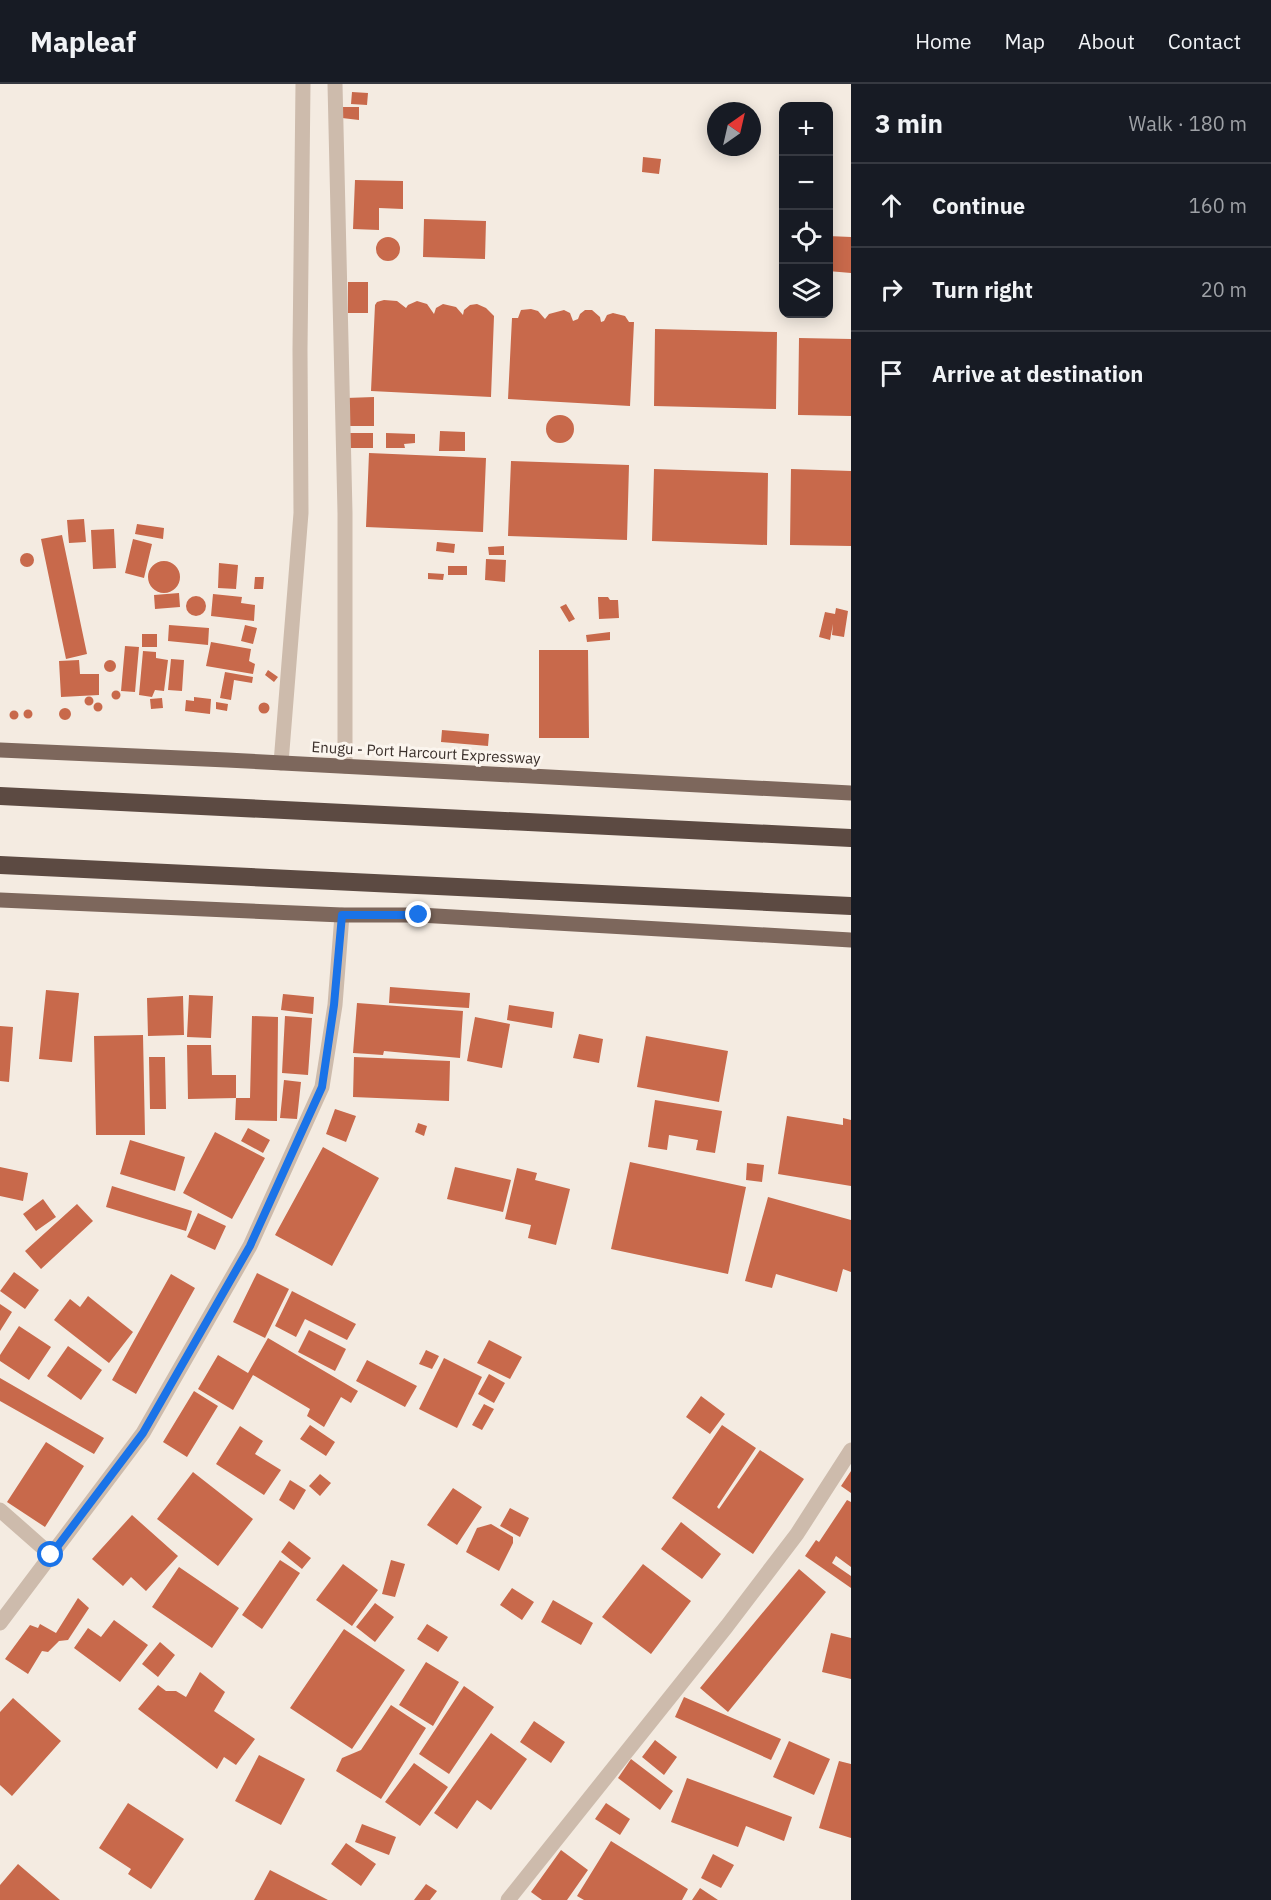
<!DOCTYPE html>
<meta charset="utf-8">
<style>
:root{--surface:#171b24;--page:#20242c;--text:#f1f3f6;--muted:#9ea1a6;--line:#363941}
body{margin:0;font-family:"IBM Plex Sans",sans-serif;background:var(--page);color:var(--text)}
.controls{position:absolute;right:18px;top:18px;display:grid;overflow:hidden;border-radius:12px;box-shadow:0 3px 15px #0003}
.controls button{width:54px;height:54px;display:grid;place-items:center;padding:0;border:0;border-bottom:2px solid var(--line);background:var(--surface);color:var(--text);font:30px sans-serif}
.compass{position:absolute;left:707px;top:18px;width:54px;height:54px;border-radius:50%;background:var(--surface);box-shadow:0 3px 15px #0003;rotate:34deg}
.stop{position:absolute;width:18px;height:18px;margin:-14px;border:4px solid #1a73e8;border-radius:50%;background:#fff}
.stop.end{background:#1a73e8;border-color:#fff;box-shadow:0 2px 6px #0008}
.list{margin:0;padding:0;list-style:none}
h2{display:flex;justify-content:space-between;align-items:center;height:78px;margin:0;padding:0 24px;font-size:26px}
h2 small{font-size:20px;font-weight:400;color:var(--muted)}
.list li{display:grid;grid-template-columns:39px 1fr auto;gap:18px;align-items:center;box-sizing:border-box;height:84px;padding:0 24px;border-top:2px solid var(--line)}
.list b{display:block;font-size:22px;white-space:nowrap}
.list em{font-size:20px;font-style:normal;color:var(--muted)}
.icon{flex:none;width:33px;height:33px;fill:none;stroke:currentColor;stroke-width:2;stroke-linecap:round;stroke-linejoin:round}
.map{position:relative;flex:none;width:851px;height:1816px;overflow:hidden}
header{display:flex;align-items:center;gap:36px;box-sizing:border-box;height:84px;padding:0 30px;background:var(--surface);border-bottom:2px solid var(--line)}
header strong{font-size:28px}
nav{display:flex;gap:33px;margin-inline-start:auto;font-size:21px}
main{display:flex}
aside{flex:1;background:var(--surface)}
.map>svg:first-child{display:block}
.building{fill:#c8694b}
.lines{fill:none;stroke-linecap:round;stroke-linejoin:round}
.minor{stroke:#cdbbac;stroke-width:15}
.major{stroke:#7d675c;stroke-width:15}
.highway{stroke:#5c4a42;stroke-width:18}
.route{stroke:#1a73e8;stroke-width:8}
.labels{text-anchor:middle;stroke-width:6;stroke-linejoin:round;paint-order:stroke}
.street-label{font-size:15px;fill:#3b302b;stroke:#fbf5ee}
</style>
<header>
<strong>Mapleaf</strong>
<nav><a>Home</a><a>Map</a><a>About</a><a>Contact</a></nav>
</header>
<main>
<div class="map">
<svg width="851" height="1816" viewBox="0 0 851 1816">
<rect width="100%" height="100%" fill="#f4ebe1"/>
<!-- building -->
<path class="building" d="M352,8l16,1 -1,12 -16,-1z
M341,23h18v13l-17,-2z
M643,73l18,2 -2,15 -17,-2z
M355,96l48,1v28l-24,-1v22l-26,-1z
M424,135l62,2 -1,38 -62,-2z
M828,152l23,1v36l-23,-2z
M376 165a12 12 0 1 1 24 0a12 12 0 1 1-24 0Z
M348,198h20v31h-20z
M384,216l13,1 9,7 2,-3 9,-4 10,3 7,10 2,-6 7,-4 13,3 7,8 1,-5 6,-5 7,-1 9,4 8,8 -3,81 -120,-6 4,-86 2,-3z
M531,225l7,2 7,8 4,-5 15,-4 6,3 3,8 5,-2 2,-5 5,-4h7l8,7 1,5 3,-1 3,-6 6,-2 12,3 4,6h5l-4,84 -122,-7 4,-81h6l3,-8z
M655,245l122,3 -1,77 -122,-3z
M799,254l52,1v77l-53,-1z
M374,313v29h-28v-28z
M546 345a14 14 0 1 1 28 0a14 14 0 1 1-28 0Z
M440,347l25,1v19h-26z
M348,349h25v15h-25z
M386,349l29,1v9l-11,1 1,4h-19z
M369,369l117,5 -3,74 -117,-5z
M511,377l118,4 -2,75 -119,-4z
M654,385l114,4 -1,72 -115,-4z
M791,385l60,2v75l-61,-1z
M84,435l2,23 -17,1 -2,-23z
M137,440l27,4 -1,11 -28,-5z
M114,445l2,39 -23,1 -2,-39z
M62,451l25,119 -21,5 -25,-120z
M133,455l19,5 -8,34 -19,-5z
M437,458l18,2 -1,9 -18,-2z
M504,462v9h-15l-1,-8z
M20 476a7 7 0 1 1 14 0a7 7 0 1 1-14 0Z
M486,475l20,1 -1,22 -20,-2z
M148 493a16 16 0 1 1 32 0a16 16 0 1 1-32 0Z
M219,479l19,2 -2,24 -18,-1z
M448,482h19v9h-19z
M428,489l16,1 -1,6 -15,-1z
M255,493h9l-1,12h-9z
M179,509l1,14 -25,2 -1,-14z
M213,510l29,3 -1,6 14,2 -1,16 -43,-5z
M186 522a10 10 0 1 1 20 0a10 10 0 1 1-20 0Z
M598,513h10l2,3h8l1,18 -20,1z
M566,520l9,15 -6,3 -9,-15z
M836,524l12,3 -4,26 -12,-2 1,-11 -3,16 -11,-3 6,-25 10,2z
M169,541l40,3 -1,17 -40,-4z
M245,541l12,3 -4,16 -12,-3z
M610,548v8l-23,2 -1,-7z
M142,550h15v13h-15z
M211,558l40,7 -2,12 6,3 -2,10 -47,-8z
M125,562l14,1 -4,45 -14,-1z
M539,566h49l1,88h-50z
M143,567l13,1v6l12,2 -4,31 -9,-1 -3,7 -13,-2z
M171,575l13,1 -2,31 -14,-1z
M104 582a6 6 0 1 1 12 0a6 6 0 1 1-12 0Z
M79,576l1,14h19v21l-38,2 -2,-36z
M268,586l10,7 -4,5 -9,-7z
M225,588l28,5 -1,6 -18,-3 -3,20 -11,-2z
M111.5 611a4.5 4.5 0 1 1 9 0a4.5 4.5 0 1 1-9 0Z
M84.5 617a4.5 4.5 0 1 1 9 0a4.5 4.5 0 1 1-9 0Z
M194,613l17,2 -1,15 -25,-3 1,-11 8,1z
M162,614l1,10 -12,1 -1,-10z
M216,618l12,2 -1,7 -11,-2z
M93.5 623a4.5 4.5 0 1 1 9 0a4.5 4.5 0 1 1-9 0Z
M258.5 624a5.5 5.5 0 1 1 11 0a5.5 5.5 0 1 1-11 0Z
M59 630a6 6 0 1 1 12 0a6 6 0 1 1-12 0Z
M23.5 630a4.5 4.5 0 1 1 9 0a4.5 4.5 0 1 1-9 0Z
M9.5 631a4.5 4.5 0 1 1 9 0a4.5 4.5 0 1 1-9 0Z
M442,646l47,4 -1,12 -47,-4z
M390,903l80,6 -1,15 -80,-5z
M46,906l33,3 -7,69 -33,-3z
M283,910l31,3 -1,17 -32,-4z
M189,911l24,1 -2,42 -24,-1z
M183,912l1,39 -36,1 -1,-38z
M357,919l106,8 -3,47 -76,-7 -1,4 -30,-2z
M509,921l45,7 -2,16 -45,-8z
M252,932l26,1 -1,104 -42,-1 1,-22h14z
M285,932l27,2 -4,57 -26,-2z
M475,933l35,7 -8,44 -35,-7z
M0,942l13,1 -4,55 -9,-1z
M579,950l24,5 -4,24 -26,-5z
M143,951l2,100h-49l-2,-99z
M646,952l82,15 -9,51 -82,-15z
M187,961h24l1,30h24v23l-48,1z
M149,973h16l1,52h-16z
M354,973l96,4 -1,40 -96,-4z
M284,996l17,2 -4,37 -17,-1z
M655,1016l67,11 -7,42 -19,-3 2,-10 -29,-5 -2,15 -19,-3z
M335,1025l21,7 -10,26 -20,-8z
M787,1032l56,9v-7l8,2v66l-73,-12z
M418,1039l9,3 -3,10 -9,-4z
M248,1044l22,12 -7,13 -22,-12z
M215,1048l50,26 -33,61 -49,-26z
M130,1056l55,17 -10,34 -55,-17z
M323,1063l56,31 -47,88 -57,-31z
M630,1078l116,25 -18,87 -117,-25z
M747,1079l17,2 -2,17 -16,-2z
M0,1083l28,6 -5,28 -23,-5z
M455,1083l56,13 -8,32 -56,-13z
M517,1084l20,5 -2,7 35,9 -14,56 -28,-7 3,-13 -26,-6z
M112,1102l80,25 -6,20 -80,-24z
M768,1113l83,23v52l-8,-3 -6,23 -61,-18 -4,14 -27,-7z
M43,1115l13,18 -20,14 -13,-17z
M77,1120l16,17 -52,48 -16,-18z
M198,1129l28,13 -11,24 -28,-13z
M14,1188l25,18 -14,19 -25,-18z
M257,1189l32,16 -24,49 -32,-16z
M171,1190l24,14 -59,106 -24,-14z
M292,1207l64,33 -9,16 -42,-21 -9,18 -21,-11z
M88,1212l45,36 -24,31 -55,-43 16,-21 10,8z
M0,1220l12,8 -12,19z
M19,1242l32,21 -22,33 -29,-19v-6z
M309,1246l37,19 -11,22 -37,-19z
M268,1254l90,53 -7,12 -10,-6 -17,30 -17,-11 3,-7 -57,-34 -20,35 -35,-21 20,-34 30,18z
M489,1256l33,17 -12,22 -33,-16z
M68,1262l34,24 -21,30 -34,-24z
M426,1266l13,6 -7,13 -13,-5z
M444,1274l38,19 -25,51 -38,-19z
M367,1276l50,26 -12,21 -49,-26z
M489,1290l16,9 -11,20 -16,-9z
M0,1294l104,60 -10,16 -94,-53z
M194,1307l24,15 -31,51 -24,-15z
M701,1312l24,18 -15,20 -24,-17z
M484,1320l10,5 -12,21 -10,-5z
M310,1341l25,17 -9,14 -26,-17z
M722,1341l34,23 -39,59 2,2 41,-59 44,29 -51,75 -81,-56z
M240,1342l23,15 -8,13 26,16 -17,25 -48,-31z
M46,1358l38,24 -39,61 -38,-25z
M851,1387v22l-10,-7z
M193,1388l60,47 -35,47 -61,-47z
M320,1390l11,9 -11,13 -11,-10z
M290,1396l16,10 -12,20 -15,-10z
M453,1404l29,19 -25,38 -30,-20z
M847,1416l4,2v65l-15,-11 -4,7 19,13v12l-46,-32 11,-16 3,2z
M510,1424l19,10 -9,19 -20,-11z
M132,1431l46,41 -32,35 -15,-14 -8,9 -31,-27z
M681,1438l40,32 -19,25 -41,-30z
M491,1440l22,13v6l-14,28 -33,-19 11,-24z
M289,1457l22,17 -9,11 -21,-17z
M280,1476l20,13 -38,56 -20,-14z
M391,1476l14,4 -10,33 -13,-3z
M343,1480l35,26 -26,36 -36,-26z
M643,1480l48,37 -40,53 -49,-37z
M179,1483l60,41 -27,40 -60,-41z
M799,1485l27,23 -98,120 -28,-24z
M512,1504l22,14 -12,18 -22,-15z
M78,1514l11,10 -21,32 -9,1 -11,11 -6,-1 -14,23 -23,-15 25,-34 8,3 2,-4 16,9z
M553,1516l40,23 -12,22 -40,-23z
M375,1519l19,14 -19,25 -19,-15z
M114,1536l34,25 -28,37 -46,-34 14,-20 13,9z
M427,1540l21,13 -10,15 -21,-13z
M344,1545l61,41 -53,79 -62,-41z
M831,1549l20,5v41l-29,-7z
M160,1558l15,13 -17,22 -16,-13z
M426,1578l33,20 -26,44 -34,-21z
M200,1588l25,20 -11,19 41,28 -19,26 -12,-8 -7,12 -79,-60 20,-24 8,6h10l10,6z
M464,1602l30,21 -45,67 -30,-20z
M684,1613l97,42 -10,21 -96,-43z
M13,1614l48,43 -49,55 -12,-11v-73z
M391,1621l35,23 -45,71 -45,-28 6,-13 19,-8z
M534,1637l31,21 -14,21 -31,-21z
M491,1649l36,26 -36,51 -14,-10 -20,29 -23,-16z
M655,1656l22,17 -13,18 -22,-18z
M789,1657l41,18 -16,36 -41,-18z
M259,1671l46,24 -24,46 -46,-24z
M631,1675l42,32 -13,19 -42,-32z
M839,1677l12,3v74l-32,-10z
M414,1679l34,24 -28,39 -35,-24z
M687,1694l105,39 -8,24 -38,-15 -8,21 -67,-25z
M128,1719l56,36 -33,50 -23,-15 3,-5 -32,-21z
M606,1719l24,16 -10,16 -25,-16z
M362,1740l34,13 -7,18 -34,-13z
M611,1757l77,48 -6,11h-98l-7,-4z
M346,1759l30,21 -15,22 -30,-22z
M561,1766l27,20 -21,30h-25l-11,-8z
M713,1770l21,11 -13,23 -20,-10z
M18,1780l42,36h-60v-15z
M270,1786l58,30h-74z
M426,1800l11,7 -7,9h-16z
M700,1804l18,12h-26z"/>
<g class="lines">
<!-- minor -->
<path class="minor" d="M335,0l10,429v253
M281,679l20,-250 -1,-163 3,-266
M0,1426l51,45
M0,1539l143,-190 107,-187 72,-159 13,-82 7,-90
M508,1816l219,-274 70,-92 54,-84"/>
<!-- major -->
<path class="major" d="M0,666l227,10 624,33
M0,816l342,15h77l432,25"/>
<!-- highway -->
<path class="highway" d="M0,712l851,42
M0,781l851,41"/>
</g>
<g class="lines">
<!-- route -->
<path class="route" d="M51,1471l92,-122 107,-187 72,-159 12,-82 8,-90h77"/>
</g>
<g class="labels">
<!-- street labels -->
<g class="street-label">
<text transform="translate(426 669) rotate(3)" y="5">Enugu - Port Harcourt Expressway</text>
</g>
</g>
</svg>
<div class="controls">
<button>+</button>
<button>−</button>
<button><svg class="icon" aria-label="locate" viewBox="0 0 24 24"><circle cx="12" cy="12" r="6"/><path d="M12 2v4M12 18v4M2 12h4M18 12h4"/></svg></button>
<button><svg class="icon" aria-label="layers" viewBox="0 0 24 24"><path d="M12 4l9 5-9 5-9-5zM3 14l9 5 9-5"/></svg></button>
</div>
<svg class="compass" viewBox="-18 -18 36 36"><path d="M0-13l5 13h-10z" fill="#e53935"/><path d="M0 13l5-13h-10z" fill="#9ea1a6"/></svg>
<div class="stop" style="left:51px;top:1471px"></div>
<div class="stop end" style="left:419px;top:831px"></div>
</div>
<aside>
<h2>3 min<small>Walk · 180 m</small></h2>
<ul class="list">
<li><svg class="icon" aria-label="ahead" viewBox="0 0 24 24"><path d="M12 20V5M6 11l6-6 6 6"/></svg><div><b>Continue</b></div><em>160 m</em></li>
<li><svg class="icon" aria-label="right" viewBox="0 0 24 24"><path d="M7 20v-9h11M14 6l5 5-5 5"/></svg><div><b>Turn right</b></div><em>20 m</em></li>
<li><svg class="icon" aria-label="arrive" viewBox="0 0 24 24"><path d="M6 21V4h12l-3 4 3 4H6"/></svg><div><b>Arrive at destination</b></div></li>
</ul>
</aside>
</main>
